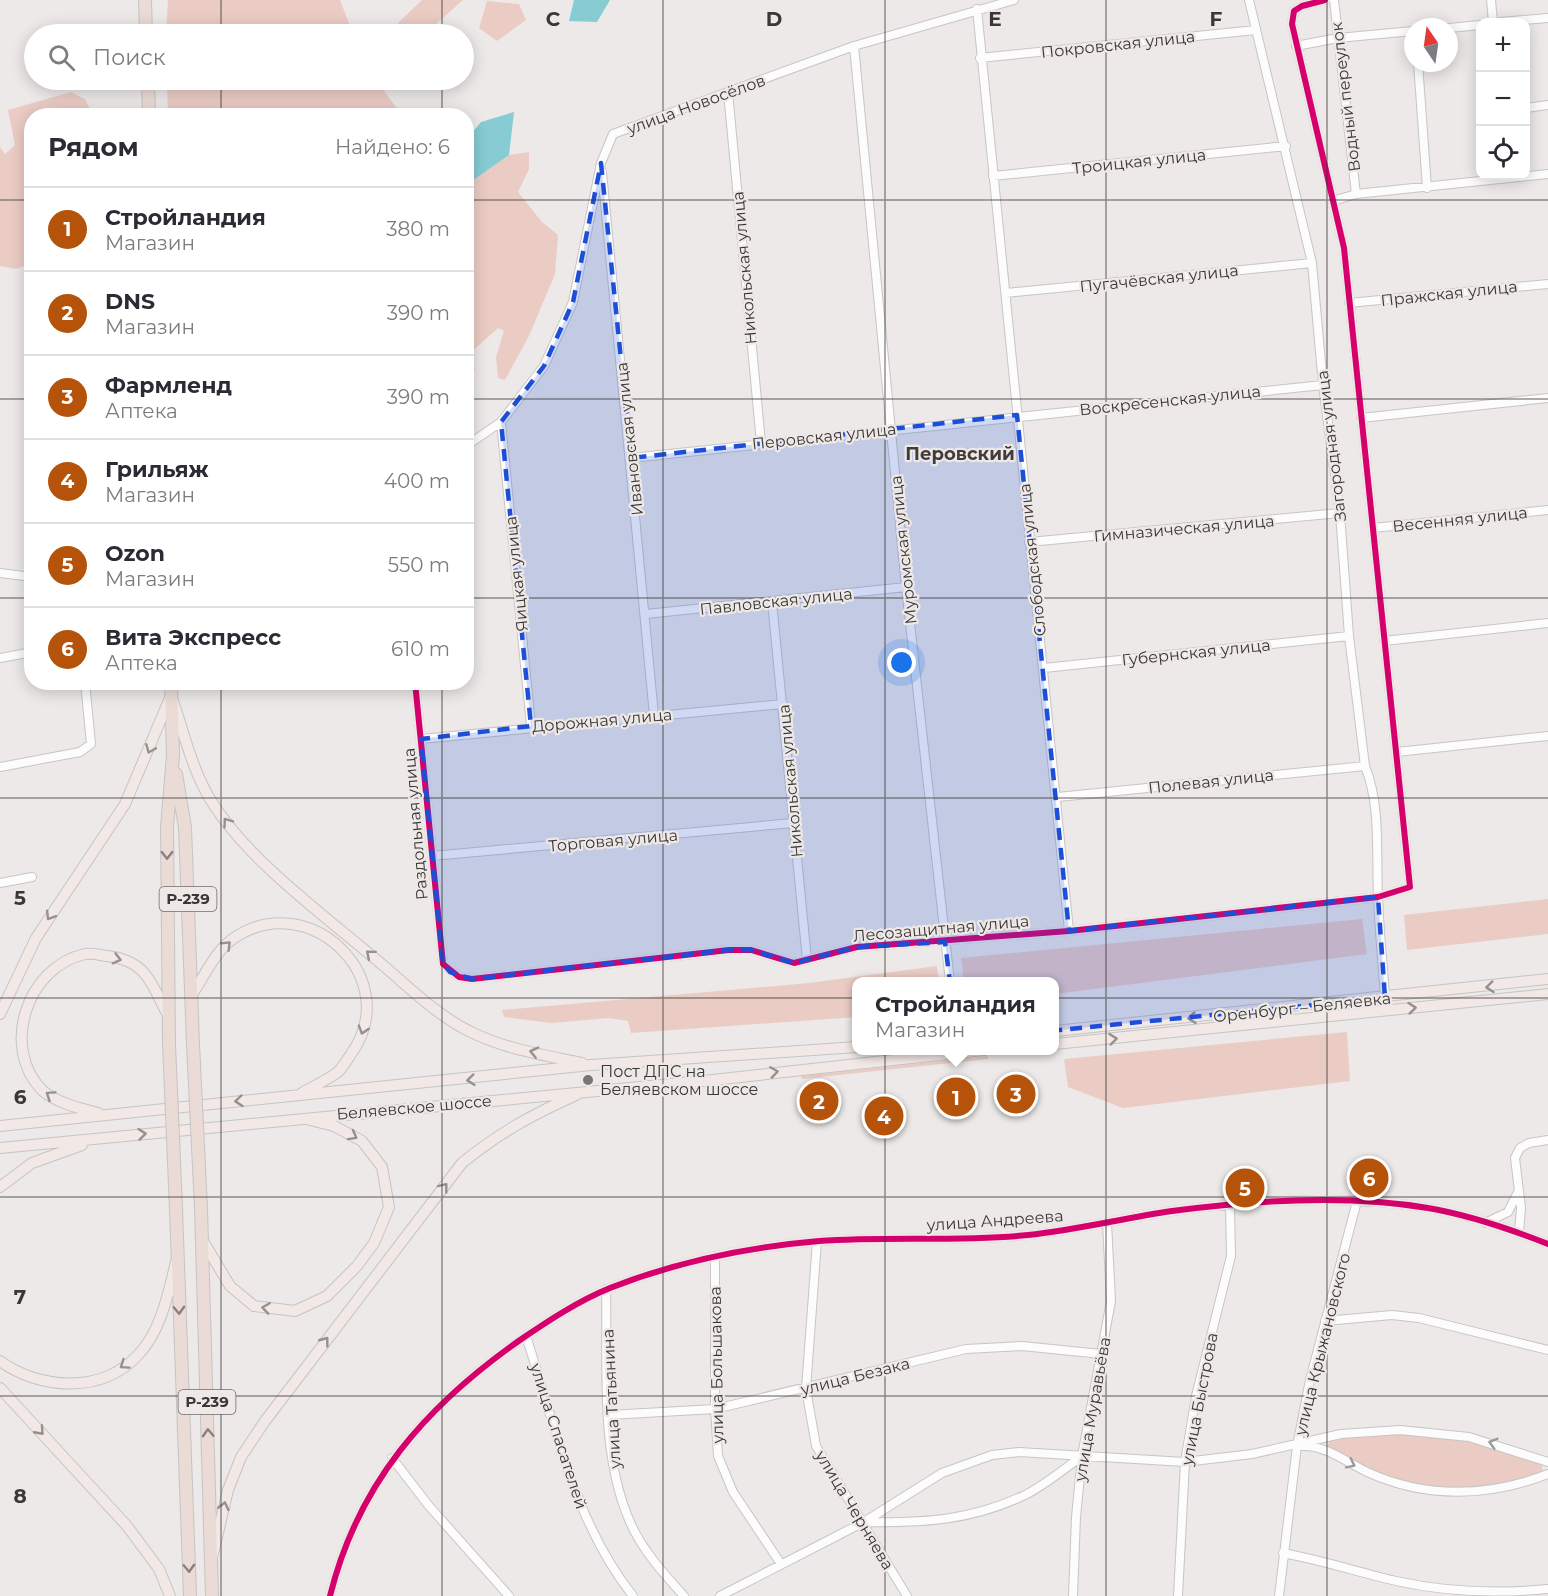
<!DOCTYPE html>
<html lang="ru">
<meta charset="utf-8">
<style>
:root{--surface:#fff;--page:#f7f7f7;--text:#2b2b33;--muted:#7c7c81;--line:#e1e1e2;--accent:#b45309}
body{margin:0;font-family:Montserrat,sans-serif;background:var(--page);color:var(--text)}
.controls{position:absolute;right:18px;top:18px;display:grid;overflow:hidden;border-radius:12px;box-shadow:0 3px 15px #0003}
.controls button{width:54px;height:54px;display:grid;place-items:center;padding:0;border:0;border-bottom:2px solid var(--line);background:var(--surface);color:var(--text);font:30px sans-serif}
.compass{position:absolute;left:1404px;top:18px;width:54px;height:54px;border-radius:50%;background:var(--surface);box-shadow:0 3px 15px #0003;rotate:347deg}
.you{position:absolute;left:902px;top:663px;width:21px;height:21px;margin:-15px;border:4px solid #fff;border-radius:50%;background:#1a73e8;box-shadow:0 0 0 9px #1a73e833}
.badge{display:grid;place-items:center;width:39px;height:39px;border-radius:50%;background:var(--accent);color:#fff;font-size:20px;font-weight:700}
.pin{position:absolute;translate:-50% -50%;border:3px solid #fff;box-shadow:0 2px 6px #0006}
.popup{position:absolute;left:852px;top:977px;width:207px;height:78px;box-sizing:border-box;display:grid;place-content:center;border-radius:12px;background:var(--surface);filter:drop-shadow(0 2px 4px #0005);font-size:20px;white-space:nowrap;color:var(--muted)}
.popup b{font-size:22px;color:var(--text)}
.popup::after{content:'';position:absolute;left:50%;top:100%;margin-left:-12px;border:12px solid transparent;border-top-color:var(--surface)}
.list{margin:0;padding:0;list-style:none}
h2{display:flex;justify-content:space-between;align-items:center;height:78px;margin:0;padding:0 24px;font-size:26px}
h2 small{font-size:20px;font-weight:400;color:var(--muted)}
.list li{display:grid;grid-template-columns:39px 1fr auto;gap:18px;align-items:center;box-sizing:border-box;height:84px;padding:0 24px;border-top:2px solid var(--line)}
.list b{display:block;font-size:22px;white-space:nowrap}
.list p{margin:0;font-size:20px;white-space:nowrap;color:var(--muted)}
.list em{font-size:20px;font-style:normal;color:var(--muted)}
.icon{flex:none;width:33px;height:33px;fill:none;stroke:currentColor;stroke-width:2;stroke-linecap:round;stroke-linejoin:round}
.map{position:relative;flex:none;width:1548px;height:1596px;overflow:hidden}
.search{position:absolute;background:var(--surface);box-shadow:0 3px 15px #0003;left:24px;top:24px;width:450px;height:66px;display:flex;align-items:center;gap:15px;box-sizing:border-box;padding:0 21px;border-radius:33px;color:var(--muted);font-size:22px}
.panel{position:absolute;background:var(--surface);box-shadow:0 3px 15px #0003;left:24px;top:108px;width:450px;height:582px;border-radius:24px}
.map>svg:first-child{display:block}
.green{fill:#ebccc5}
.water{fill:#86ccd2}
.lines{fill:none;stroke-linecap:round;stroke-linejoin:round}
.minor-casing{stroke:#c7c5c5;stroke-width:10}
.major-casing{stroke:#c5c4c4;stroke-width:12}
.highway-casing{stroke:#c5c4c4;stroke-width:14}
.minor{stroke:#fcfcfc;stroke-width:8}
.major{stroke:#f2e8e5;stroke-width:10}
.highway{stroke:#ebdbd7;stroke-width:12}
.highway-bridge-casing{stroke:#c5c4c4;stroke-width:14;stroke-linecap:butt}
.highway-bridge{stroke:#ebdbd7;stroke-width:12}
.cycleway-casing{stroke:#eee8e6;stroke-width:10}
.cycleway{stroke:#d6006c;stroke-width:6}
.oneway{stroke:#96908e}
.oneway2{stroke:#8a817f}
.oneway3{stroke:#9b9a9a}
.marked{fill:#1d4ed8;fill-opacity:0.2;stroke:#1d4ed8;stroke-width:4.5;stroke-dasharray:12 8;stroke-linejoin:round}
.grid{fill:none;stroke:#3a3837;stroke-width:1.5;stroke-opacity:0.55}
.poi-dot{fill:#787675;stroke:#eee8e6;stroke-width:2}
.labels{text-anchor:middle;stroke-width:4.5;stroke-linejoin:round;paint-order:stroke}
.shield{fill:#eee8e6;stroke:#706d6c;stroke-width:1.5}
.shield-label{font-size:15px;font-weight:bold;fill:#3a3837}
.street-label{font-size:16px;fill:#3a3837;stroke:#eee8e6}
.poi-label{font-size:16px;fill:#3a3837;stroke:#eee8e6;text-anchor:start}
.neighbourhood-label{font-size:18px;font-weight:bold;fill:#403c3a;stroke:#eee8e6}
.grid-label{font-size:20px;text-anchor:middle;font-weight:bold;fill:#3a3837;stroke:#eee8e6;stroke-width:4.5;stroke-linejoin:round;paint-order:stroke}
</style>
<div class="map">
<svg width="1548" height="1596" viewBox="0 0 1548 1596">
<rect width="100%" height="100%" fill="#ece9e8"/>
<!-- green -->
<path class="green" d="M168,0h172l13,34h-187z
M422,0h41l-38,34h-30l4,-12z
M487,1l32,3 7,16 -29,21 -18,-13z
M167,80h209l26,35h-234z
M71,92l14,7 8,16 -61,1 -1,148 -15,5 -16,-3v-119l5,7 10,-9 -7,-35z
M529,152v17l-11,23 24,30 16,13 -3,39 -26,62 -24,44 -7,-2 -2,-21 8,-26 -6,-3 -29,26 6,16 -8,12v-201h5l37,-26z
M1548,899v35l-141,16 -3,-35z
M1362,919l5,35 -312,40v-12l-91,-1 -3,-23z
M937,966l2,15 -82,1v35l-226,16 -3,-12 -19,-3 -58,5 -47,-6 -2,-7 307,-27z
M1347,1032l3,49 -227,27 -55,-21 -4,-28z
M988,1056v3l-186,20 -1,-3z
M1400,1433l68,6 73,24 2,8c-64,23 -118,22 -180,-5 -12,-6 -28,-11 -36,-20l3,-6 27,-5z"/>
<!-- water -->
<path class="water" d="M574,0h36l-13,22 -28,-1z
M514,112l-5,43 -37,26 -5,-6v-36l14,-17z"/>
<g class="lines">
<!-- minor casing -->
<g class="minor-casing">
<path id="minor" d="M1249,0l63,263 11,122 17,128 9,123 16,130c16,40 11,86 13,129 1,34 5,69 7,103
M1334,0l22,194
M1491,0l2,22
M977,9l92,922
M1501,22l47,-4
M1449,28l31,-3
M854,46l52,541 44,395
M1296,46l42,-8 75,-7
M980,58l276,-28
M1418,63l9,125
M728,92l33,351
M1526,108l22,-3
M602,172l52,543
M993,176l293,-30
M1333,201l23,-7 192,-20
M1006,293l306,-30
M1349,303l199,-19
M1361,418l187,-20
M501,422l30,304
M466,446l35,-24 43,-56 29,-64 28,-139 12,-29 241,-88 160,-46
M631,458l692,-73
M1373,528l175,-18
M1029,542l311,-29
M0,573l32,4
M772,602l35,358
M646,614l260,-27
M1384,641l164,-18
M0,658l32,-6
M1044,668l305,-32
M415,682l28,282 16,13 13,2 257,-29h22l43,13 63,-16 212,-16 309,-34 32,-10 -66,-639 -52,-224 2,-13 8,-5 23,-6
M421,739l362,-35
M1397,752l151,-16
M0,767l80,-15 11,-8 -6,-62
M1058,797l307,-31
M432,856l361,-33
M0,883l32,-6
M1485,1223l23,-11 9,-18
M1519,1233l2,-25 -6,-50 5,-10 9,-5 19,-3
M817,1241l-11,148 10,57 91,150
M715,1256v153l3,47 15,36 48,72
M606,1289c2,76 -7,162 24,233 12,28 34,52 54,74
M1325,1321l67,-6 27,3 129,32
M526,1336c29,88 48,186 107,260
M609,1415l106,-6 251,-60 56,-3 79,8
M1303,1446c22,-1 45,17 64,26 59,27 122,25 181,2
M392,1458l37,48 80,90
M864,1522c59,1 106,-1 161,-27 20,-10 39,-26 57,-39
M1283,1553c38,7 75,19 113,28 50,11 100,13 152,8
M330,1596c28,-113 96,-190 190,-256 28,-19 58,-39 90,-52 66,-26 138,-41 209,-47 69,-5 140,1 209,-6 48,-5 96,-17 144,-24 83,-11 173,-17 256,-3 41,7 82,21 120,36
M720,1596l144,-74 78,-49 50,-18 27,-3 166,10 67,-8 89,-20 59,-4 69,7 79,25
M1073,1596l3,-79 6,-61 29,-155 -4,-78
M1178,1596l7,-134 11,-66 35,-140 -1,-52
M1279,1596l18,-150 13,-66 47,-179"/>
</g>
<!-- major casing -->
<g class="major-casing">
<path id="major" d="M173,701c11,32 19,68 37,98 36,60 115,117 169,163 28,23 57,53 90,69 35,18 75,24 113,32
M193,993c12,-18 23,-43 41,-55 75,-51 171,41 117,116 -4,6 -8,13 -13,18 -11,8 -24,14 -36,21
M0,1014l36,-76 89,-134 45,-106
M1055,1031l493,-52
M1055,1044l493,-50
M98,1113c-18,-5 -39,-9 -55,-22 -43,-42 -17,-124 42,-137 7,-1 15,1 22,2 13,1 29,7 37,17 10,11 16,28 23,40
M0,1126l591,-61 266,-18
M0,1148l713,-68 271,-30
M0,1187l32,-24 50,-18
M203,1241l27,45 24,20 41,5 32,-15 30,-30 17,-23 15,-36 -7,-40 -20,-26 -28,-15 -24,-6
M0,1361c40,29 102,33 138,-6 23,-24 30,-61 38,-93
M0,1388l127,138 32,43 11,27
M213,1554l15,-64 13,-33 24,-36 197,-258c40,-32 68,-47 114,-68"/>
</g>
<!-- highway casing -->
<g class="highway-casing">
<path id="highway" d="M145,0l1,34
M148,80l1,36
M176,774l9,53 8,217
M169,1044l-2,-217 6,-72 -2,-73
M201,1208l11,388
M176,1209l14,387"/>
</g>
<!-- minor -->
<use href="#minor" class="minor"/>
<!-- major -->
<use href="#major" class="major"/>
<!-- highway -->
<use href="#highway" class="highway"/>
<!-- highway-bridge casing -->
<g class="highway-bridge-casing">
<path id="highway-bridge" d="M169,1044l7,165
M193,1044l8,164"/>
</g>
<!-- highway-bridge -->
<use href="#highway-bridge" class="highway-bridge"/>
<!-- cycleway casing -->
<g class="cycleway-casing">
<path id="cycleway" d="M415,682l28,282 16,13 13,2 257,-29h22l43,13 63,-16 212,-16 309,-34 32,-10 -66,-639 -52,-224 2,-13 8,-5 23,-6
M330,1596c28,-113 96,-190 190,-256 28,-19 58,-39 90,-52 66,-26 138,-41 209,-47 69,-5 140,1 209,-6 48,-5 96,-17 144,-24 83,-11 173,-17 256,-3 41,7 82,21 120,36"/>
</g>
<!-- cycleway -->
<use href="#cycleway" class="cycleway"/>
</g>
<!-- one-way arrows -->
<defs><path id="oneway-chevron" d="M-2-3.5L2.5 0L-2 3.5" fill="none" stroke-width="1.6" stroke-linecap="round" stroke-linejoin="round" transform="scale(1.5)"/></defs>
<g class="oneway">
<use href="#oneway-chevron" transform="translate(150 749) rotate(113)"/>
<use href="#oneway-chevron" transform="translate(227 822) rotate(-126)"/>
<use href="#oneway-chevron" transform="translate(50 916) rotate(122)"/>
<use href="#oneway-chevron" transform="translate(227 945) rotate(-45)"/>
<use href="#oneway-chevron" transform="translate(370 954) rotate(-140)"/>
<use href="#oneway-chevron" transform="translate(117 959) rotate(15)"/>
<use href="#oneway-chevron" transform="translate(1490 987) rotate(174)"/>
<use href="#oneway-chevron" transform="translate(1412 1008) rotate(-6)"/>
<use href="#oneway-chevron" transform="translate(1192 1018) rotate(174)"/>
<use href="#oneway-chevron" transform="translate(363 1030) rotate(107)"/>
<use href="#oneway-chevron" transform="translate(1113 1039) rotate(-6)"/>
<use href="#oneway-chevron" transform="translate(534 1052) rotate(-167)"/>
<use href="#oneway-chevron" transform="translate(774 1072) rotate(-8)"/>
<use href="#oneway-chevron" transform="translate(471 1080) rotate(174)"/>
<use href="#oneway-chevron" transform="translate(50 1095) rotate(-146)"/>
<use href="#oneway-chevron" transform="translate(239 1101) rotate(174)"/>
<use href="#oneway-chevron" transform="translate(142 1134) rotate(-6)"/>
<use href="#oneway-chevron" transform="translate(353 1136) rotate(29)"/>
<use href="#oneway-chevron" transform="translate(444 1187) rotate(-52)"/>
<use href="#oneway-chevron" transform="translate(266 1308) rotate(-172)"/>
<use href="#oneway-chevron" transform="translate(325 1341) rotate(-53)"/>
<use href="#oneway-chevron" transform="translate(124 1365) rotate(145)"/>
<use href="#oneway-chevron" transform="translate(40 1431) rotate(48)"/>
<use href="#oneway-chevron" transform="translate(224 1506) rotate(-77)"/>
</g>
<g class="oneway2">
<use href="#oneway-chevron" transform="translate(167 855) rotate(90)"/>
<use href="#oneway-chevron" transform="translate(179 1310) rotate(88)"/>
<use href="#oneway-chevron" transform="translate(208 1433) rotate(-92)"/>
<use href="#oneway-chevron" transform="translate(189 1568) rotate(88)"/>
</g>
<g class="oneway3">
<use href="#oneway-chevron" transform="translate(1493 1443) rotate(-164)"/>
<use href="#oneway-chevron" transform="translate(1351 1464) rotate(26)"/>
</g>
<!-- marked area -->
<path class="marked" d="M601,163l30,295 386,-43 52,516 309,-34 7,101 -428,42 -12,-98 -88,5 -63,16 -43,-13h-22l-257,29 -22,-7 -7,-8 -22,-225 110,-13 -30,-304 43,-56 29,-64z"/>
<!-- grid -->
<path class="grid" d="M221,0v34M442,0v34M663,0v1596M885,0v1596M1106,0v1596M1327,0v1596M221,80v36M442,80v36M0,200h32M466,200h1082M0,399h32M466,399h1082M0,598h32M466,598h1082M221,682v914M442,682v914M0,798h1548M0,998h1548M0,1197h1548M0,1396h1548"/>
<!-- markers -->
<circle class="poi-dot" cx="588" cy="1080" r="6"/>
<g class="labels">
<!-- shield labels -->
<g class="shield">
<rect x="159.5" y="887" width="57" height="24" rx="4.5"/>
<rect x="178.5" y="1390" width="57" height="24" rx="4.5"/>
</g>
<g class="shield-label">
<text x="188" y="904">Р-239</text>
<text x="207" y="1407">Р-239</text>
</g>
<!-- street labels -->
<g class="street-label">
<text transform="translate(1118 44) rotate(-6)" y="6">Покровская улица</text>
<text transform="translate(1345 97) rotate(-97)" y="6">Водный переулок</text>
<text transform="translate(696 104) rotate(-20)" y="6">улица Новосёлов</text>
<text transform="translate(1139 161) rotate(-6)" y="6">Троицкая улица</text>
<text transform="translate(744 268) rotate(-95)" y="6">Никольская улица</text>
<text transform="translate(1159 278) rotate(-6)" y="6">Пугачёвская улица</text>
<text transform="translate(1449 293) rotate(-6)" y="6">Пражская улица</text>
<text transform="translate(1170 400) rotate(-6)" y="6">Воскресенская улица</text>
<text transform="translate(824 436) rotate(-6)" y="6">Перовская улица</text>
<text transform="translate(629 439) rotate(-96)" y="6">Ивановская улица</text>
<text transform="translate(1331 446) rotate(-97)" y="6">Загородная улица</text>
<text transform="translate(1460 519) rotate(-6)" y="6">Весенняя улица</text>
<text transform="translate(1184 528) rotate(-5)" y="6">Гимназическая улица</text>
<text transform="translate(903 550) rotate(-96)" y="6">Муромская улица</text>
<text transform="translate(1032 560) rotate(-96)" y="6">Слободская улица</text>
<text transform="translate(516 574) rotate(-96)" y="6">Яицкая улица</text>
<text transform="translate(776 601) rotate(-6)" y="6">Павловская улица</text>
<text transform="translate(1196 652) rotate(-6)" y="6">Губернская улица</text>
<text transform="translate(602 720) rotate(-5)" y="6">Дорожная улица</text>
<text transform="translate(790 781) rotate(-95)" y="6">Никольская улица</text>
<text transform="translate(1211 781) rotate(-6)" y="6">Полевая улица</text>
<text transform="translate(415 824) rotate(-95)" y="6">Раздольная улица</text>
<text transform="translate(613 840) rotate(-5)" y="6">Торговая улица</text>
<text transform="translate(941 928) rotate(-5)" y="6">Лесозащитная улица</text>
<text transform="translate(1302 1007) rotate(-6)" y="6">Оренбург – Беляевка</text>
<text transform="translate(414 1107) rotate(-5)" y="6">Беляевское шоссе</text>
<text transform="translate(995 1220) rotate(-4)" y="6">улица Андреева</text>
<text transform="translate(1322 1344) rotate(-76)" y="6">улица Крыжановского</text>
<text transform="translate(716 1365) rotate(-91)" y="6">улица Большакова</text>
<text transform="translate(855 1376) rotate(-14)" y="6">улица Безака</text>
<text transform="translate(611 1399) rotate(-93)" y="6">улица Татьянина</text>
<text transform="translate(1199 1399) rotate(-79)" y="6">улица Быстрова</text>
<text transform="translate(1092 1409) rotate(-80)" y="6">улица Муравьёва</text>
<text transform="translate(559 1436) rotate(72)" y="6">улица Спасателей</text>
<text transform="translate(855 1510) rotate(59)" y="6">улица Черняева</text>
</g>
<!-- poi labels -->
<g class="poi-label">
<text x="600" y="1077">Пост ДПС на<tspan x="600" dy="18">Беляевском шоссе</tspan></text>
</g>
<!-- neighbourhood labels -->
<g class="neighbourhood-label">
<text x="960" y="460">Перовский</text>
</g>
</g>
<g class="grid-label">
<text x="553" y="26">C</text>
<text x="774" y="26">D</text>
<text x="995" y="26">E</text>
<text x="1216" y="26">F</text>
<text x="20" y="905">5</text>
<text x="20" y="1104">6</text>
<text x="20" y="1304">7</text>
<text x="20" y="1503">8</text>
</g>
</svg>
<div class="controls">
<button>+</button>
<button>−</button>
<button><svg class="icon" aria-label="locate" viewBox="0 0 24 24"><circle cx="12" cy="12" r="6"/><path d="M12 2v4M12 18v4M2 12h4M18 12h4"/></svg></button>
</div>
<svg class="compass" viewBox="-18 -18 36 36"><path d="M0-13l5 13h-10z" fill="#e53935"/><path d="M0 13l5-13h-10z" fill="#7c7c81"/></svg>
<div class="you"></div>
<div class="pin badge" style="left:956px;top:1097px">1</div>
<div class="popup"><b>Стройландия</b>Магазин</div>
<div class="pin badge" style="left:819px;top:1101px">2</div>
<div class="pin badge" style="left:1016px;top:1094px">3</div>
<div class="pin badge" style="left:884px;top:1116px">4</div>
<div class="pin badge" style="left:1245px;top:1188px">5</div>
<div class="pin badge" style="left:1369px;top:1178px">6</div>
<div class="search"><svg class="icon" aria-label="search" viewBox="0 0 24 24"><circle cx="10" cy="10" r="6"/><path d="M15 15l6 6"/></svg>Поиск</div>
<section class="panel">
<h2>Рядом<small>Найдено: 6</small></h2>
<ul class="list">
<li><span class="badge">1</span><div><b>Стройландия</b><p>Магазин</p></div><em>380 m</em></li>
<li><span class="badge">2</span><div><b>DNS</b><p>Магазин</p></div><em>390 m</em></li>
<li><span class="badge">3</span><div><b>Фармленд</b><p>Аптека</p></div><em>390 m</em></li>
<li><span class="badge">4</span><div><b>Грильяж</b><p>Магазин</p></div><em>400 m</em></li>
<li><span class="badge">5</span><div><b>Ozon</b><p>Магазин</p></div><em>550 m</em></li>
<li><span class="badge">6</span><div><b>Вита Экспресс</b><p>Аптека</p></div><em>610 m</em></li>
</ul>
</section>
</div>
